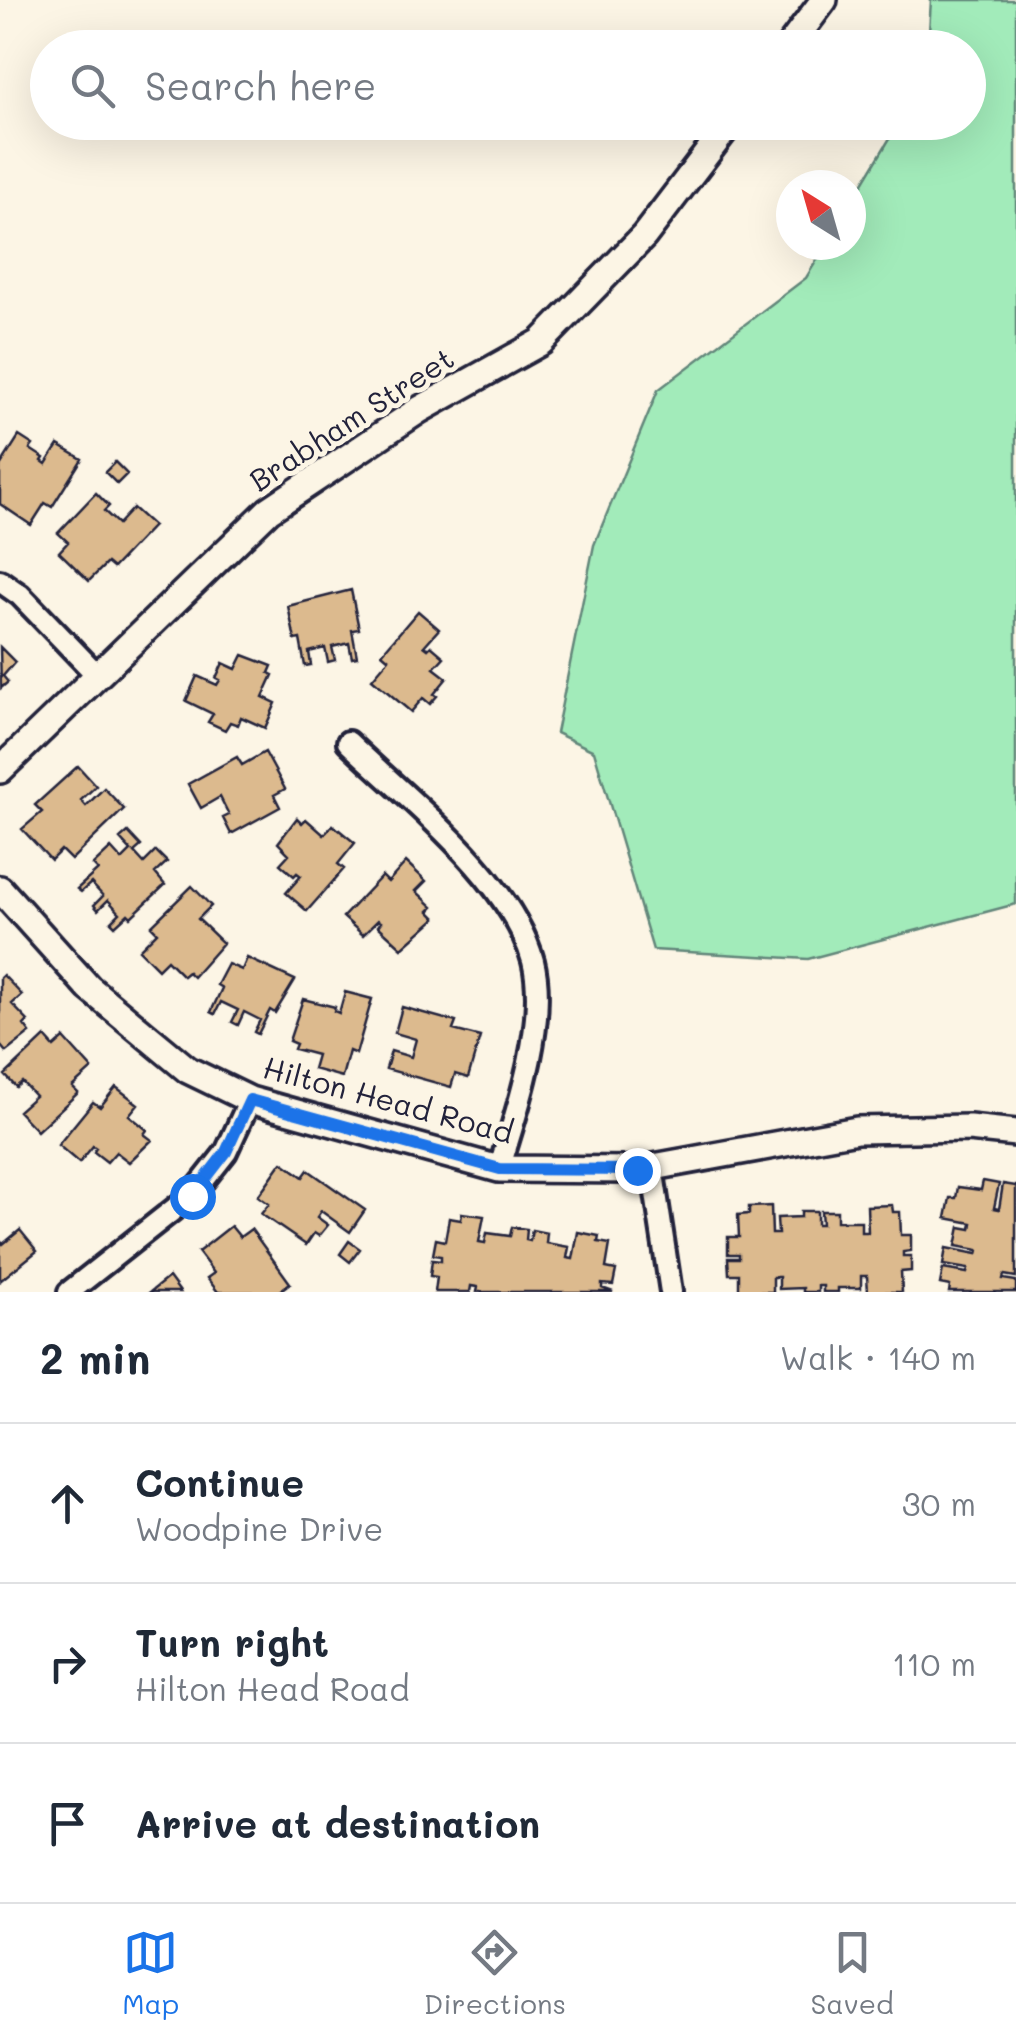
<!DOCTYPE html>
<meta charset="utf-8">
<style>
:root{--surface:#fff;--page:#f2f2f3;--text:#1f2937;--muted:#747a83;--line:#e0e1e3;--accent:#1a73e8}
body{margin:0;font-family:Mali,sans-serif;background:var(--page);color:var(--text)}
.compass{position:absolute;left:776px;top:170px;width:90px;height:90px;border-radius:50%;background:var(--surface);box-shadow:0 10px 40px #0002;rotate:323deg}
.stop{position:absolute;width:30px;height:30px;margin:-22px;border:8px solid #1a73e8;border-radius:50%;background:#fff}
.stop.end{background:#1a73e8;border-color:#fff;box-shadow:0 2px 10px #0008}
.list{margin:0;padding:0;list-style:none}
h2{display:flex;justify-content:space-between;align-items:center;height:130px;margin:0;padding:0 40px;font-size:42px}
h2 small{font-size:32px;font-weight:400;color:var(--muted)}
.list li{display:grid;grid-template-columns:65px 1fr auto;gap:30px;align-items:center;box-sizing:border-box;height:160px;padding:0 40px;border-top:2px solid var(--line)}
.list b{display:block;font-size:38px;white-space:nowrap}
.list p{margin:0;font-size:32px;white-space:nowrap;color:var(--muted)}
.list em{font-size:32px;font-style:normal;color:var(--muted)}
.icon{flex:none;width:55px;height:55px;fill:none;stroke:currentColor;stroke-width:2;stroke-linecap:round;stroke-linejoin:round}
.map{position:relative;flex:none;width:1016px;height:1292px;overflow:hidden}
.search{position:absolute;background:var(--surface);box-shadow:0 10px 40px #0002;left:30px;right:30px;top:30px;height:110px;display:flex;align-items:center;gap:25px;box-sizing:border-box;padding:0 35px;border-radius:55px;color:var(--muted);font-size:38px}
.sheet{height:610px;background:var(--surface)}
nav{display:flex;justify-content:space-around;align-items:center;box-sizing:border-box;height:140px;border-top:2px solid var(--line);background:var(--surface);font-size:28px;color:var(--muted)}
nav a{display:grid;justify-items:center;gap:5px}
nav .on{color:var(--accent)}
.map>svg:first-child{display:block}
.green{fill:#a2ebba;stroke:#62867a;stroke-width:2.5}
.building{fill:#dcba8e;stroke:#22223b;stroke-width:2.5}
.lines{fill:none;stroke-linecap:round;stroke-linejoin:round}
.minor-casing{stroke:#22223b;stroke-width:28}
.tertiary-casing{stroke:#22223b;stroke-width:32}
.minor{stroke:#fcf5e5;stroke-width:20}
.tertiary{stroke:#fcf5e5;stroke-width:25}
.route{stroke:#1a73e8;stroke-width:12}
.labels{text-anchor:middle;stroke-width:10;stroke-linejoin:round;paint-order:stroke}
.street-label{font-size:30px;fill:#22223b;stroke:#fcf5e5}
</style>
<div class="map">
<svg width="1016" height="1292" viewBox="0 0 1016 1292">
<rect width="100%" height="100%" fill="#fcf5e5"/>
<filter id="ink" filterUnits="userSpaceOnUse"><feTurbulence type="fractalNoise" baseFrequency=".01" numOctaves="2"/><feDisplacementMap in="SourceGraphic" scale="20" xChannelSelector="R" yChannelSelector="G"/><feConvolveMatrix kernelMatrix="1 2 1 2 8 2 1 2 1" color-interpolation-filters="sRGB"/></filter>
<g filter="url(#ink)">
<!-- green -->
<path class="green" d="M931,0h85v904l-208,55 -155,-9 -59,-199 -38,-18 38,-188 64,-155 148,-112 20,-33h25v-42l48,-80 69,-1v-74l-40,-1z"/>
<!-- building -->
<path class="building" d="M19,436l14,9 -3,4 14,9 -2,3 4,3 12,-19 24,14 -30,48 -7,-4 -14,22 -31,-21v-38z
M115,462l12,12 -10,10 -12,-12z
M96,493l13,13 -5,5 14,13 15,-16 20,18 -40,42 -6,-5 -18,18 -30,-29 9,-10 -10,-9z
M351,590l8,39 -7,1 5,27 -5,1 -3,-15 -17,4 3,13 -7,2 -3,-14 -16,4 2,13 -6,1 -5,-27 -5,1 -7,-34z
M418,611l21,18 -15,17 4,3 3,-3 13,11 -10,11 13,10 -13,16 3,2 -7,8 -7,-6 -12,14 -39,-33 17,-20 -7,-6z
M0,647l15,15 -12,14 5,6 -7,6z
M243,655l29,11 -3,7 4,2 -10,22 13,6 -11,25 -24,-11 -3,8 -8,-3 -5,8 -17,-8 5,-8 -27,-13 11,-25 20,9 3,-5 -4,-2 7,-15 13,6z
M265,752l20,37 -11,6 6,12 -49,27 -8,-16 6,-3 -9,-18 -19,11 -13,-24 49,-27 5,8z
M78,766l18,20 -15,14 5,6 18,-18 20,21 -53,51 -10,-10 -10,10 -29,-31 20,-17 -7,-7z
M297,818l5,5 4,-4 18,16 9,-10 22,18 -17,21 6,5 -37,42 -21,-18 15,-17 -4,-3 -3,3 -14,-12 9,-10 -11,-11z
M128,832l13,14 -7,6 10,11 12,-12 11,11 -12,11 10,12 -34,32 -3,-3 -13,12 -4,-4 9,-9 -12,-13 -10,10 -4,-5 9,-9 -12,-13 -10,9 -4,-3 21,-19 -5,-5 18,-17 11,12 9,-9 -11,-12z
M406,862l20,19 -10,10 17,16 -4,4 7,7 -34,30 -24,-22 3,-4 -3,-2 -15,15 -20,-18 39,-41 6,6z
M192,886l19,20 -13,13 25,24 -30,34 -5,-5 -5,4 -16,-16 -9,9 -19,-19 18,-18 -6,-6z
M247,958l48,22 -20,33 -5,-3 -12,24 -4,-2 6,-12 -16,-8 -6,13 -6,-3 6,-12 -17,-8 -6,12 -4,-2 11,-24 -5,-3 11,-21 14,6z
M3,975l19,20 -10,9 16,17 -4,4 6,8 -24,19 -6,-7v-67z
M345,992l27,7 -16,55 -7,-3 -7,26 -29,-8 4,-14 -23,-6 2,-5 -7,-3 14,-42 32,8 -1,4 5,2z
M402,1007l54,15 -3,8 27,7 -12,41 -13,-4 -4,13 -65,-18 5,-18 20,6 5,-18 -21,-6z
M45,1037l9,10 10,-9 28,31 -20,18 6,6 -41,38 -19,-20 17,-15 -13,-14 -6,5 -11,-12z
M116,1087l22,17 -9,11 18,15 -3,4 8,6 -23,22 -13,-10 -9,10 -13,-10 2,-4 -3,-2 -14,17 -21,-18 35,-43 7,5z
M282,1162l21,15 5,-7 57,40 -15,22 -29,-21 -4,6 11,8 -9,11 -5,-3 -8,12 -45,-31 8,-10 -11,-8z
M983,1181l16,3 -5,24 5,1 4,-25 13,2v91l-12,-2 -1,4 13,2v11h-67l1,-6 -10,-2 3,-15 24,4 1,-4 -25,-4 3,-17 31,6 1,-4 -22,-4 4,-19 11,2 1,-6 -26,-5 4,-20h6l2,-11 23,3z
M892,1205l1,7h7l1,23h10v16l-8,1v4h8v15l-10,1 1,20h-34l-1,-16h-6v12h-23v4h-15v-6h-5v6h-15v-4l-24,1v-12h-6v15h-34v-18h-10l-1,-16h11v-4h-11v-17h11l-1,-22 11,-1v-7l22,-1 1,28h6l-1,-16 24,-1v-6h16v13h5l-1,-13h16v10h24v11h7l-1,-26z
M462,1213l22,3 -5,26 6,1 2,-10 23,3 2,-9 15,2 -1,11 4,1 2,-11 15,3 -1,10 23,4 -2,11 6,1 5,-27 21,4 -1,6 12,2 -4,24 10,2 -3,15 -11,-1v4l11,4h-136l1,-5 -7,-1 -1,6h-35l2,-15 -7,-1 2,-16 9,1v-5l-8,-1 3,-16 9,2 4,-23 12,2z
M231,1226l9,11 11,-8 39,54 -12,9h-60l-11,-14 7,-5 -16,-21z
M20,1230l17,21 -37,30v-40l3,3z
M349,1241l11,8 -10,13 -10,-8z
M169,1277l11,15h-30z"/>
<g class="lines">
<!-- minor casing -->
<g class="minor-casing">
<path id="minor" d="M0,581l20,14 78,81
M348,742c60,58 163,137 185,219 15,59 -16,151 -34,208
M652,1167l19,125
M69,1292l123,-97 34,-43 24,-52"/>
</g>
<!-- tertiary casing -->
<g class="tertiary-casing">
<path id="tertiary" d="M788,48l36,-48
M0,770l269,-260 150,-100 122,-68 103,-106 87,-114
M0,889l89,99 99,82 62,30 249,69 138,1 220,-40 112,-2 47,5"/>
</g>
<!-- minor -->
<use href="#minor" class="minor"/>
<!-- tertiary -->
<use href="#tertiary" class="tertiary"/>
</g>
</g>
<g class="lines" filter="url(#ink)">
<!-- route -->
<path class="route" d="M192,1196l34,-44 24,-52 250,69 137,1"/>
</g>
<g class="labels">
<!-- street labels -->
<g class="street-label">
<text transform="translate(352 420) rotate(-33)" y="10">Brabham Street</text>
<text transform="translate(388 1101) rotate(15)" y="10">Hilton Head Road</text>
</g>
</g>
</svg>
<svg class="compass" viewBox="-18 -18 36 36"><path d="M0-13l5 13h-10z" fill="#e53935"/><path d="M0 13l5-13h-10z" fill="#747a83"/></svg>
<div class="stop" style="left:192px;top:1196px"></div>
<div class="stop end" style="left:637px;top:1170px"></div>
<div class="search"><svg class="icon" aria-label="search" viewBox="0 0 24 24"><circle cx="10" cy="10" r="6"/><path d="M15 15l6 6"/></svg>Search here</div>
</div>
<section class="sheet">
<h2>2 min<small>Walk · 140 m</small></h2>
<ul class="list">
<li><svg class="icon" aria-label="ahead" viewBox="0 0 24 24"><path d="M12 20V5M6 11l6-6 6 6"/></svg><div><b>Continue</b><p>Woodpine Drive</p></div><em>30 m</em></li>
<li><svg class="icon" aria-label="right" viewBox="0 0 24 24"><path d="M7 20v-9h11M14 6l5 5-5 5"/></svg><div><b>Turn right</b><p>Hilton Head Road</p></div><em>110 m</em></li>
<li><svg class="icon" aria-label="arrive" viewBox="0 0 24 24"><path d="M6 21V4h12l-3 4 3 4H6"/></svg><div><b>Arrive at destination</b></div></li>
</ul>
</section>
<nav>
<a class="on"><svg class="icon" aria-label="map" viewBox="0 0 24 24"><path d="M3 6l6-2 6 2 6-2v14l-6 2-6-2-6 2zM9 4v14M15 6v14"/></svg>Map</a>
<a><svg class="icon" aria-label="directions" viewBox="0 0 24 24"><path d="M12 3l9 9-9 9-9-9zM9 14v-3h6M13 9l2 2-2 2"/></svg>Directions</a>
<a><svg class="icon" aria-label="saved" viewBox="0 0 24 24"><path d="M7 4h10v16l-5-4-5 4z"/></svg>Saved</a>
</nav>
